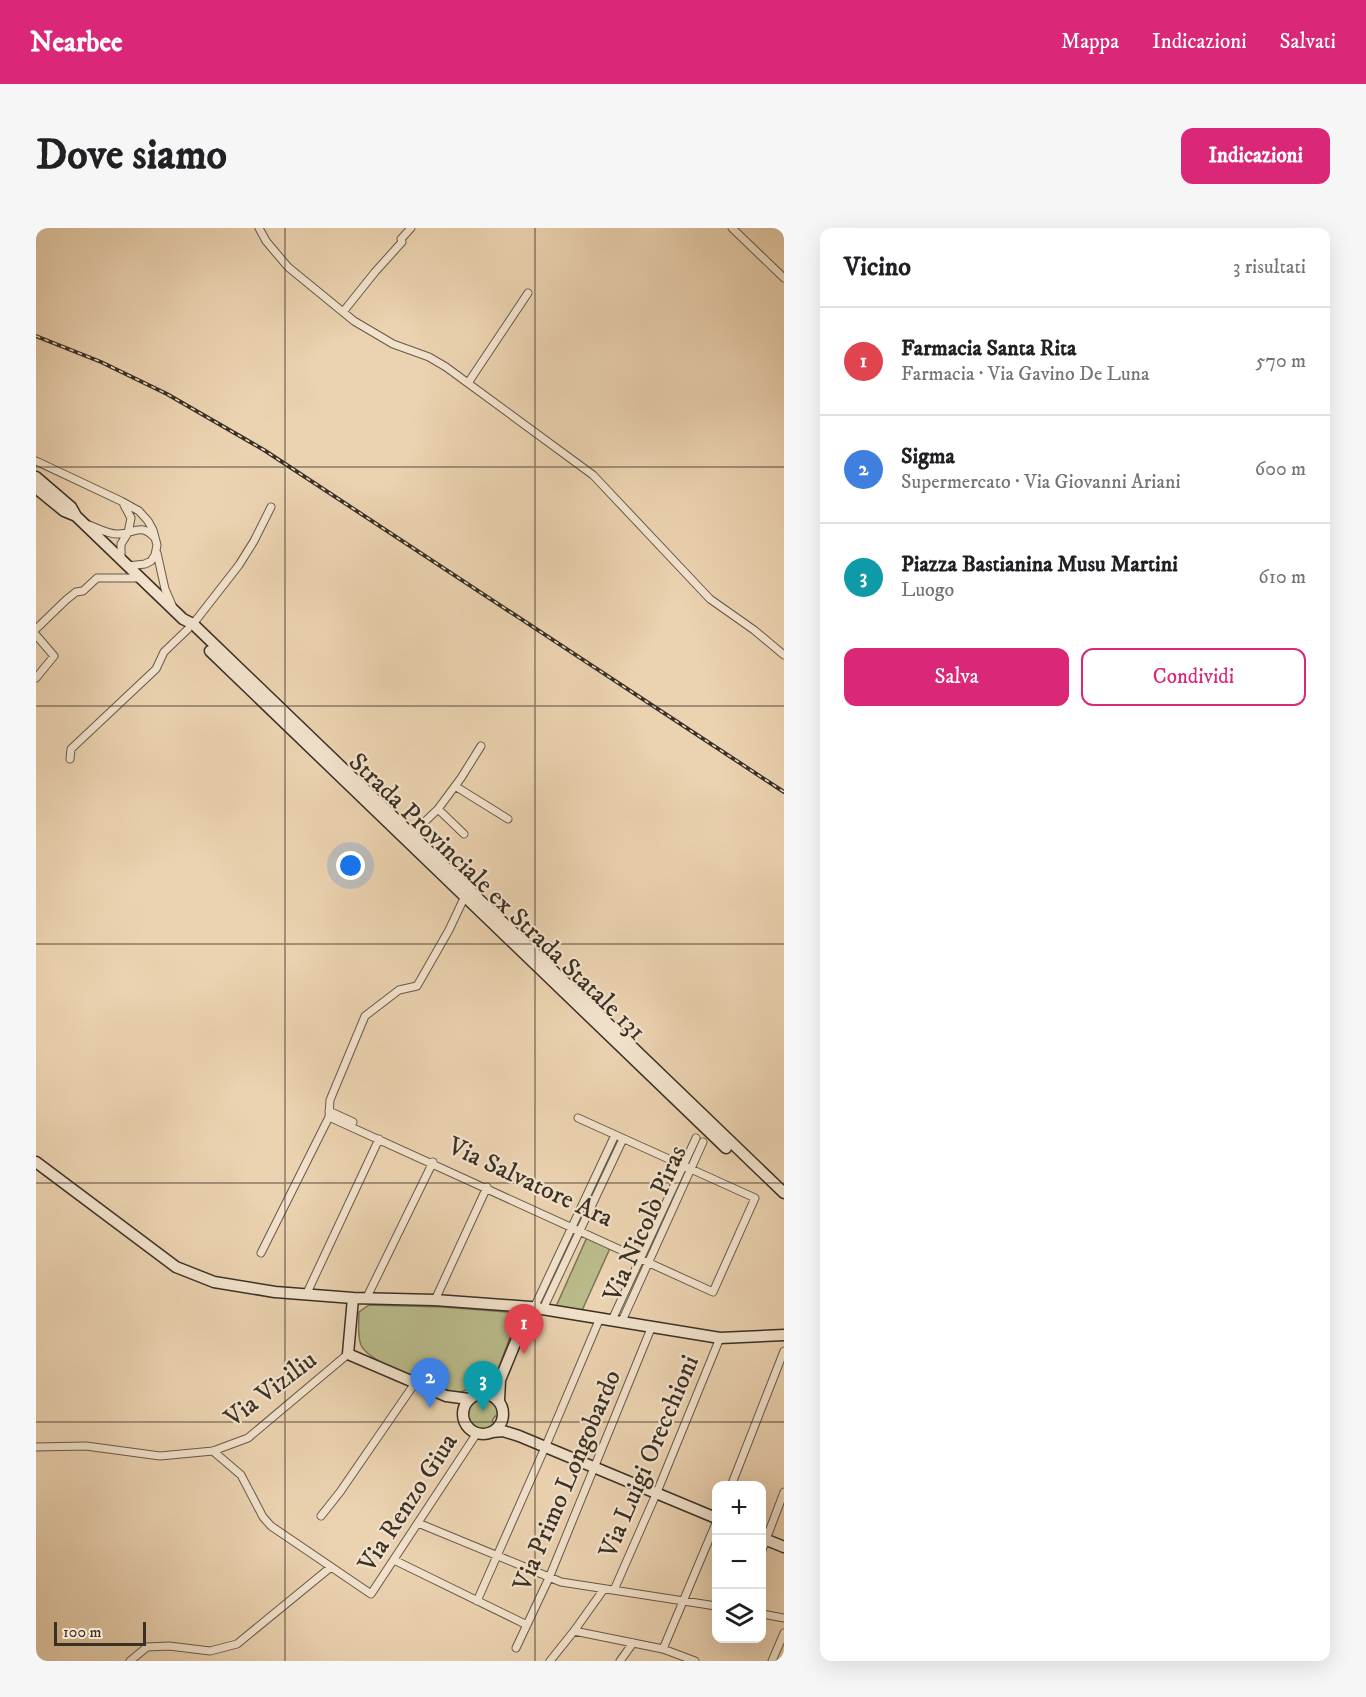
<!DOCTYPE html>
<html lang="it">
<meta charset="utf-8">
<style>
:root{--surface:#fff;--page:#f6f6f6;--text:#202124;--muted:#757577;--line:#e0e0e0;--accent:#db2777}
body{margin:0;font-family:"IM FELL DW Pica",serif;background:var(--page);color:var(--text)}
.controls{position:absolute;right:18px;bottom:18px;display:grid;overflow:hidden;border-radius:12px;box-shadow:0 6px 24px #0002}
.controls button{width:54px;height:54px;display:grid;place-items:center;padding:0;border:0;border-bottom:2px solid var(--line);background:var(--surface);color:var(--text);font:30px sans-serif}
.scale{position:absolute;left:18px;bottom:15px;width:92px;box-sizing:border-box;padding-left:6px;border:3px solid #3a3125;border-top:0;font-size:16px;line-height:21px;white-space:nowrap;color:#3a3125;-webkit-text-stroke:4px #f2e2cc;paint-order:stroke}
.you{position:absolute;left:315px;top:638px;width:21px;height:21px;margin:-15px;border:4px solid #fff;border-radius:50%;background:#1a73e8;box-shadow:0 0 0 9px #1a73e833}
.badge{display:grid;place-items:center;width:39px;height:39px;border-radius:50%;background:var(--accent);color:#fff;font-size:20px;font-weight:700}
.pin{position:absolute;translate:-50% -50px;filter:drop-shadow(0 2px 3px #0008)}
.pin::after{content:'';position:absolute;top:32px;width:21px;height:18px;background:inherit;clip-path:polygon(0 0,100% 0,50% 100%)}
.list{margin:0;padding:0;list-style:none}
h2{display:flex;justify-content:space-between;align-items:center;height:78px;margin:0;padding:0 24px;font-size:26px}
h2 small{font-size:20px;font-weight:400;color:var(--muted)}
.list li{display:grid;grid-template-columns:39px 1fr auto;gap:18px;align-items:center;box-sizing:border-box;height:108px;padding:0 24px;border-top:2px solid var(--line)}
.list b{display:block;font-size:22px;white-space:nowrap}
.list p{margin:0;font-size:20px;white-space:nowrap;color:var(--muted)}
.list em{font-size:20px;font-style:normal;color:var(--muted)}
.actions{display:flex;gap:12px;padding:18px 24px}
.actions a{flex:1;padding:14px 0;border:2px solid var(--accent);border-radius:12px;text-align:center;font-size:21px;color:var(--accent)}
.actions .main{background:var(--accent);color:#fff}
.icon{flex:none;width:33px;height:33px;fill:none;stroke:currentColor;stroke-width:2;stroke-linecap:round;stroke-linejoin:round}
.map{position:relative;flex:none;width:748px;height:1433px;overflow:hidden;border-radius:12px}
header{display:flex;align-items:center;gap:36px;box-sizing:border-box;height:84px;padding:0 30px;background:var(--accent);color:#fff}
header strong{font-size:28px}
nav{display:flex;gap:33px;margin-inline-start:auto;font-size:21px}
.intro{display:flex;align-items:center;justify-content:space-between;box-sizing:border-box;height:144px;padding:0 36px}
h1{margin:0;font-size:42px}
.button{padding:15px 27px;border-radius:12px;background:var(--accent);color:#fff;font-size:21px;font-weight:700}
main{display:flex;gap:36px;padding:0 36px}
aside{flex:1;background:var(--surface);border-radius:12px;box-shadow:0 6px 24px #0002}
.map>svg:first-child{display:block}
.green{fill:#babb8a;stroke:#7a7658;stroke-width:1.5}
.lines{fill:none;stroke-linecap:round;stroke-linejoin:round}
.street-casing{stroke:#665948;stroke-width:9}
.secondary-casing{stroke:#3a3125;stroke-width:13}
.street{stroke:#f2e2cc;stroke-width:7}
.secondary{stroke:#f2e2cc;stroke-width:10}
.rail-casing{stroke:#3a3125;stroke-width:4}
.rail{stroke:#f2e2cc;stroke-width:1.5;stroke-dasharray:4.5;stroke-linecap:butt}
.grid{fill:none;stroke:#3a3125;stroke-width:1.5;stroke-opacity:0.55}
.labels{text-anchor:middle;stroke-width:4.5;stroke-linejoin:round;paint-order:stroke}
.street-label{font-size:26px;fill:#3a3125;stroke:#f2e2cc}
</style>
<header>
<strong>Nearbee</strong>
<nav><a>Mappa</a><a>Indicazioni</a><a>Salvati</a></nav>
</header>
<div class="intro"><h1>Dove siamo</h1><a class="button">Indicazioni</a></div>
<main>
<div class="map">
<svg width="748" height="1433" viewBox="0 0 748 1433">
<rect width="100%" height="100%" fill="#ebd2b0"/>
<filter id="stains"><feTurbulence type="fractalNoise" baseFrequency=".00333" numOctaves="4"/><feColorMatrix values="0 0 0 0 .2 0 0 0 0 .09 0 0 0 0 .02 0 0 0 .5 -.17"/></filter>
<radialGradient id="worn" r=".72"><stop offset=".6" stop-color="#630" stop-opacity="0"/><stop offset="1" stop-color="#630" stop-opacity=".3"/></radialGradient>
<!-- green -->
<path class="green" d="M552,1007l23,11 -31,69 -26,-4z
M333,1077l74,2 76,6 -26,70c-6,2 -11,2 -17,3 -7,2 -12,6 -20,7 -21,-8 -87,-29 -95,-48 -4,-10 -2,-23 -2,-33z
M447,1169c11,2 19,10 16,21l-4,-2 -3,5 4,3c-15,10 -22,8 -29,-8 1,-11 6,-17 16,-19z"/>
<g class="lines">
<!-- street casing -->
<g class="street-casing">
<path id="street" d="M223,0l7,13 22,26 66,54 39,23 36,13 17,10 147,108 117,124 44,31 30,25
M696,0l52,50
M307,84l32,-40 27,-30 -1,-3 10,-11
M432,155l60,-90
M0,233l85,40 18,10 9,10 5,9 4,15 -2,10 -4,6 -6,3 -17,2
M53,297c8,3 19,9 28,9 15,1 23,-12 37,3
M121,325l8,36 7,16
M85,331v-15l7,-11 3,-15 -7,-13
M157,396l46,-59 15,-24 17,-34
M0,401l30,-29 10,-8 7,-1 14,-13h43
M0,407l18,21 -18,22
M34,531l1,-10 85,-80 8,-17 24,-23
M419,558l53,33
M402,581l26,25
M376,606l26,-25 23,-31 20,-32
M293,883l24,11
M293,889l384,175 42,-94 -177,-80
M225,1025l68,-136 1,-17 35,-84 34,-26 18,-4 32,-56 16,-34
M270,1067l73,-156
M330,1071l67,-137
M399,1072l52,-113
M498,1080l81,-173
M507,1081l80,-170
M576,1092l84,-182
M586,1093l81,-179
M0,1219l50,-1 74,10 53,-5 35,-13 100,-84
M177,1223l28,24 22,42 8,9 100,68 106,-161
M695,1258l53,-135
M285,1288l19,-24 75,-109
M382,1295l143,59 155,24
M726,1322l22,-58
M358,1332l133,65
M578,1362l43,-98 63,-154
M441,1373l70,-158 53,-125
M726,1386l22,4
M538,1403l89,18 32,12
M480,1420l33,-70 103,-252
M627,1421l53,-126
M94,1433l17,-14 22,-1 41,5 27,-7 94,-77
M514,1433l24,-30 30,-42
M584,1433l13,-18
M736,1433l12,-28"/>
</g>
<!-- secondary casing -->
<g class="secondary-casing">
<path id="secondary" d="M0,249l35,30 5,9 107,103 10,5 591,569
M0,260l28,23 12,5
M174,423l516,497
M0,934l140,105 38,15 61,10 78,6 82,2 95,7 190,31 64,-3
M317,1070l-5,56 98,42 23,3
M427 1186a20 20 0 1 1 40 0a20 20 0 1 1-40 0Z
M463,1172l1,-20 30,-73
M456,1204l11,-1 16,5 197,82
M726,1310l22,9"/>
</g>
<!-- street -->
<use href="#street" class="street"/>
<!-- secondary -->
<use href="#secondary" class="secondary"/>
<!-- rail casing -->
<g class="rail-casing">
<path id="rail" d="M0,108l65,26 66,32 97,56 520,342"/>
</g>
<!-- rail -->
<use href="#rail" class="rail"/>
</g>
<!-- grid -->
<path class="grid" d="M249,0v1433M499,0v1433M0,239h748M0,478h748M0,716h748M0,955h748M0,1194h748"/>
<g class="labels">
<!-- street labels -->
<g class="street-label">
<text transform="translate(462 668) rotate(44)" y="9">Strada Provinciale ex Strada Statale 131</text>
<text transform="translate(495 953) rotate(25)" y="9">Via Salvatore Ara</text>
<text transform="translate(608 995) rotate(-66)" y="9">Via Nicolò Piras</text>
<text transform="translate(234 1160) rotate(-37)" y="9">Via Viziliu</text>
<text transform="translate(612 1228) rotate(-67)" y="9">Via Luigi Orecchioni</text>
<text transform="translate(530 1252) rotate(-67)" y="9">Via Primo Longobardo</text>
<text transform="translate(371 1274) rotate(-57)" y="9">Via Renzo Giua</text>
</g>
</g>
<rect width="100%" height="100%" filter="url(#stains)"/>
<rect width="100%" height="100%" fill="url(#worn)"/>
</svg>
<div class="controls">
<button>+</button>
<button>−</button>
<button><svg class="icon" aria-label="layers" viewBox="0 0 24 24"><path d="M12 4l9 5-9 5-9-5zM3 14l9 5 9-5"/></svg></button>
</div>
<div class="scale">100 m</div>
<div class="you"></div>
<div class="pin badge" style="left:488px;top:1126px;background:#e0444e">1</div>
<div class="pin badge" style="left:394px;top:1180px;background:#3f7fe0">2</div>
<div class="pin badge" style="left:447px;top:1183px;background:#0f9aa8">3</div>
</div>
<aside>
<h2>Vicino<small>3 risultati</small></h2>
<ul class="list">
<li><span class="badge" style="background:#e0444e">1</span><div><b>Farmacia Santa Rita</b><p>Farmacia · Via Gavino De Luna</p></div><em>570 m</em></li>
<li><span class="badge" style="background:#3f7fe0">2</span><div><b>Sigma</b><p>Supermercato · Via Giovanni Ariani</p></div><em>600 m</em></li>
<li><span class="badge" style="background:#0f9aa8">3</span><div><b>Piazza Bastianina Musu Martini</b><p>Luogo</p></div><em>610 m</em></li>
</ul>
<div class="actions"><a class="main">Salva</a><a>Condividi</a></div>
</aside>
</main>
